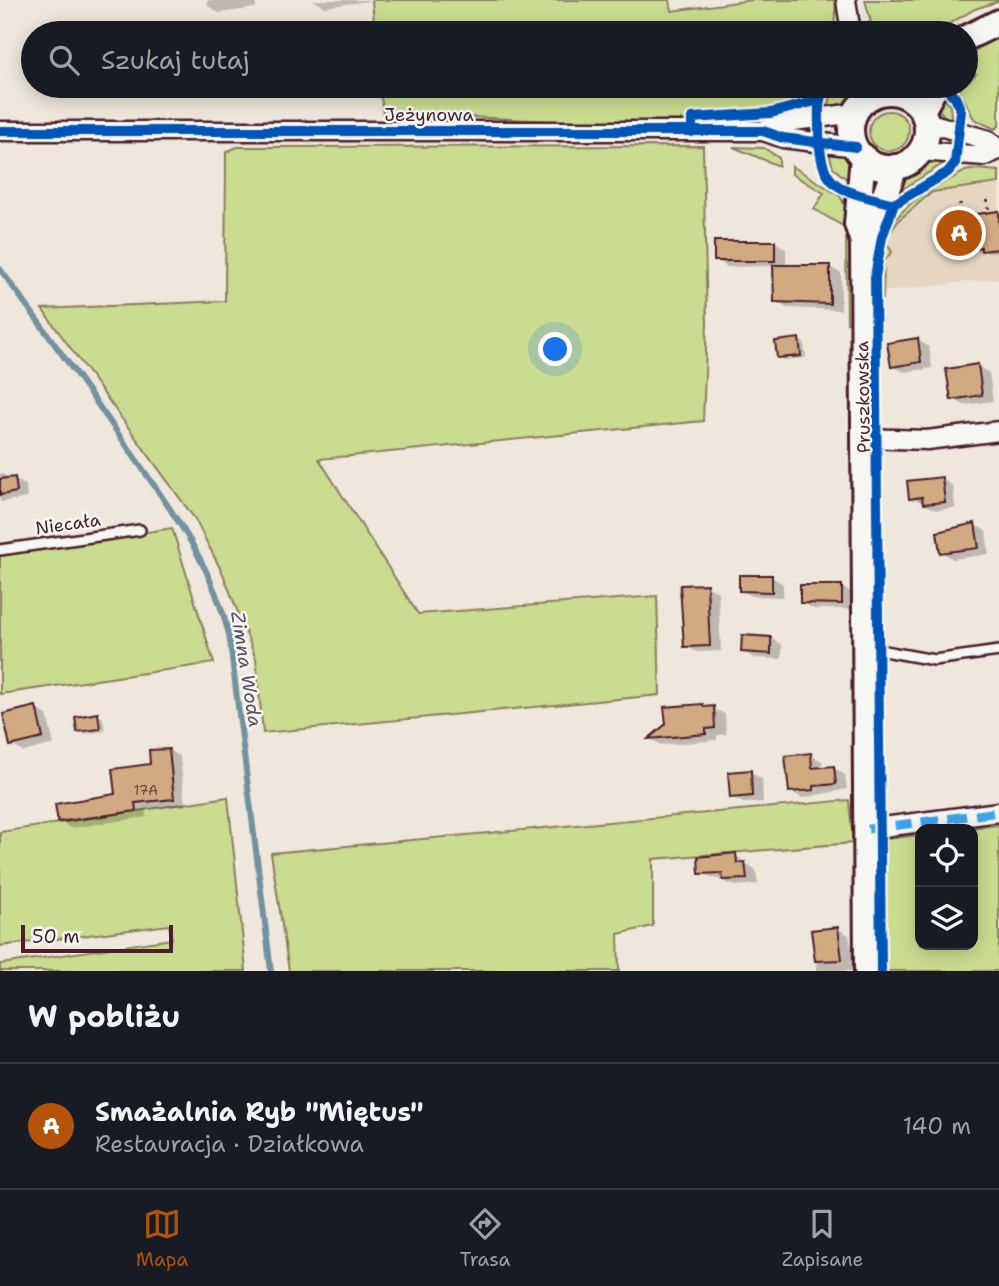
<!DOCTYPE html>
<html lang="pl">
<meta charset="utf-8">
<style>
:root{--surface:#171b24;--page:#20242c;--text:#f1f3f6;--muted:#9ea1a6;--line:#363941;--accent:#b45309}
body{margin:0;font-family:"Shantell Sans",sans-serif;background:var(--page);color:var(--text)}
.controls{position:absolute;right:21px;bottom:21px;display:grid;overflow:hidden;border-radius:14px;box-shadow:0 4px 18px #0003}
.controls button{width:63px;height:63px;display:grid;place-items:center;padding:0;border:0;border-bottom:2px solid var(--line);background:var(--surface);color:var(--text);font:35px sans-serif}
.scale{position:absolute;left:21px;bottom:18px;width:152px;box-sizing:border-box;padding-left:7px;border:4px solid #4a1f2b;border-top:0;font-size:19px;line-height:24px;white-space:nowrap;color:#4a1f2b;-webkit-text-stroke:5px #f6f6f2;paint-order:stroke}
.you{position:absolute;left:556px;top:350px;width:24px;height:24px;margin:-18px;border:5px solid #fff;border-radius:50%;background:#1a73e8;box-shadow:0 0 0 10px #1a73e833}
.badge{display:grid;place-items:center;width:46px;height:46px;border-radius:50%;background:var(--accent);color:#fff;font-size:23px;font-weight:700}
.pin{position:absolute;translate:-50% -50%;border:4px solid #fff;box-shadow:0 2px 7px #0006}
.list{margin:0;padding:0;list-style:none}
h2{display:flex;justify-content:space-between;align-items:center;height:91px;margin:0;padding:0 28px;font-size:30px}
h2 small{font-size:23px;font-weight:400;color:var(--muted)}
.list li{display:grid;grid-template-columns:46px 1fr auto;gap:21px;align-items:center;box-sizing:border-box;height:126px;padding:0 28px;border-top:2px solid var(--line)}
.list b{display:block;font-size:26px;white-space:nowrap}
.list p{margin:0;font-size:23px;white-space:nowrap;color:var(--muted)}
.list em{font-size:23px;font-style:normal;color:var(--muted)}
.icon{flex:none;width:38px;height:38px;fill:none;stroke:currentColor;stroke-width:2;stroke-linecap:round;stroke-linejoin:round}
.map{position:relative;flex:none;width:999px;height:971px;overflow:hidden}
.search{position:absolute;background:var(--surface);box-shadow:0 4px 18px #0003;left:21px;right:21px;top:21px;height:77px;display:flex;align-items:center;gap:18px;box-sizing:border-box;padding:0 24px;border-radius:38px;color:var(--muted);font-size:26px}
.sheet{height:217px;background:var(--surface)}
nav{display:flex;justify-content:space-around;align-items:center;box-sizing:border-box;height:98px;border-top:2px solid var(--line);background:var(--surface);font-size:19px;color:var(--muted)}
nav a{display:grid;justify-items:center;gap:4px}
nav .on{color:var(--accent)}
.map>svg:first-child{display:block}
.built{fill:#e6d5c1}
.green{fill:#cadc90;stroke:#8a7e5e;stroke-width:2}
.shadow{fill:#0003}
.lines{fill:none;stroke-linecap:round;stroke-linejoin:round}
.stream{stroke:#73929f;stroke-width:6}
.building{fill:#d1aa82;stroke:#4a1f2b;stroke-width:2}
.lane-casing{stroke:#4a1f2b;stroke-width:14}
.street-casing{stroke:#4a1f2b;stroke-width:23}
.secondary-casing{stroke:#4a1f2b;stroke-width:30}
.path{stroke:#4a1f2b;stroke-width:3.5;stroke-dasharray:2 5;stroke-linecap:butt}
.lane{stroke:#f6f6f2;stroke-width:9}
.street{stroke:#f6f6f2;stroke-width:18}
.secondary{stroke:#f6f6f2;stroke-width:24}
.quiet{stroke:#40a2eb;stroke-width:9;stroke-dasharray:18 9;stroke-linecap:butt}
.cycleway-casing{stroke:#f6f6f2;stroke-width:15}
.cycleway{stroke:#0057b8;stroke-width:10}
.labels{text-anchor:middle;stroke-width:5;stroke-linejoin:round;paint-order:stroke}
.number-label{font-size:14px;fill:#6c4241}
.street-label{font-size:18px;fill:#4a1f2b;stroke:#f6f6f2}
.water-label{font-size:19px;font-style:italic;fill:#5b4f5c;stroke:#f6f6f2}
</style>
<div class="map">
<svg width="999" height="971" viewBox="0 0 999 971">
<rect width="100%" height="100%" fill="#efe7dc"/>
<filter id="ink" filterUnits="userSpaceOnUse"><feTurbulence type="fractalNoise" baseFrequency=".0143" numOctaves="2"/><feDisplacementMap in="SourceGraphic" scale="14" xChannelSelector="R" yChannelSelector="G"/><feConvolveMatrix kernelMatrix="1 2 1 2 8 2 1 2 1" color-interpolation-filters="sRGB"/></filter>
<g filter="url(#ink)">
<!-- built -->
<path class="built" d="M999,183v95l-116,14 2,-52 14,-20 33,-28z"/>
<!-- green -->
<path class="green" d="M372,0h298l2,11 80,-11h84l-2,27 7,6h-466z
M865,0h134v1l-24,8 -42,24h-65l-2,-10 5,-1z
M999,35v91l-4,3 -21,-10 -15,-29 17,-16 -6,-6 -4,4v-15z
M380,86h438l-13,8v7l-29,8 -86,6 -1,8 -47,2 -259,-12z
M840,86h18c-4,19 -12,21 -30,25l3,-16z
M943,97l7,9 2,19 -13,-15z
M869 131a20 20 0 1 1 40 0a20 20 0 1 1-40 0Z
M703,146l4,178 -4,97 -384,38 99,155 239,-18 3,99 -397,38 -7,-74 -33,-85 -28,-55 -153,-210 183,-8 1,-149 11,-5z
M733,147l31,1 15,10v8z
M828,149l17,2 8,6 1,28 -21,-17z
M929,160l18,1 -52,33 5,-16z
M792,166l48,30 5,10 6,1 1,115 -5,1 -1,-95 -32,-19 10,-16 -32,-19z
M976,169l23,2v12l-67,9 -33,28 -14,20 7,12 -8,9 -1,38h-4l6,-58c11,-38 48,-51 80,-70z
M172,528l42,135 -214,31v-139z
M228,797l18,174h-246v-7l172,-25 -3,-14 -169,21v-114z
M849,800l4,43 -200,16v67l-35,8 1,37h-330l-18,-118z
M999,825v146h-113v-132l34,-4v110h53v-116h-10z"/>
<!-- shadow -->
<path class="shadow" d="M207,0h48l1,8 -37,5 -11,-7z
M313,0h56v1l-44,6z
M999,213v39l-11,1 -6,-3 -30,4 -6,-3z
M775,242l11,7v18h43l12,6v37l-54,-2 -12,-7v-35l-48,1 -11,-7z
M799,340l5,3 2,15 -22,2 -6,-3z
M918,340l11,7 3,21 -28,4 -12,-6z
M977,366l12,7 4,28 -29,4 -11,-6z
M0,473l26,12 1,13 -27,4z
M942,479l11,7 2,22 -19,2 -25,-13z
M975,525l11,6 3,23 -36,5 -12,-7z
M772,577l11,7v13l-31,-1 -11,-6z
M706,586l12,6 3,59 -24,1 -12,-6z
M842,587l11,6v16h-39l-12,-7z
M771,638l11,7v14l-28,-1 -11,-7z
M703,705l22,9 1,20 -9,1v5l-56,5 -10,-6 17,-15z
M35,708l12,7 7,29 -31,8 -11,-7z
M98,715l5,3 2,13 -21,3 -5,-3z
M169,750l11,7 5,48 -39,4v8l-75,11 -12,-7 58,-25z
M810,755l12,6v8l12,-1 11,7 2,14 -45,9 -12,-7z
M750,772l12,7 1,23 -20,1 -11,-6z
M735,855l21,15 2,14 -22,2 -35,-13z
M838,929l11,6 2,13 3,2v21h-37l-4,-39z"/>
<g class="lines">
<!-- stream -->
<path class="stream" d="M0,269c45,61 88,121 131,183 43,63 78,106 98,182l42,337"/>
</g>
<!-- building -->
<path class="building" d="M999,211v38l-18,2v-4l-36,5 -5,-33z
M714,241h61v20h-61z
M773,265h57v39l-56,-2z
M799,338l2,18 -24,2 -2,-17z
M918,338l3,24 -30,5 -4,-24z
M978,364l4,31 -31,5 -5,-31z
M15,477l2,15 -17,3v-16z
M942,477l3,25 -22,2 -1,-7 -13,2 -2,-18z
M975,523l4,25 -39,5 -3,-21z
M739,575h33v17l-33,-1z
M707,584l3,62 -26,1 -4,-62z
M800,585h42v19l-42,-1z
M742,635l29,2v17l-30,-2z
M703,704l1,3 10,-1 1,22 -9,1v5l-58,5 18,-15 -2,-17z
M36,706l7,32 -33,8 -7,-32z
M98,713l2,16 -23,3 -2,-15z
M169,749l5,50 -39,4 1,8 -78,11 -3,-18 60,-10 -3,-25 38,-5 -1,-14z
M811,753l1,15 22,-2 2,18 -22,2v4l-25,2 -4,-36z
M751,770l1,26 -22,2 -2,-26z
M736,853l1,10 8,-1 2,17 -24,1 -1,-7 -23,1 -1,-17z
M838,927l4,33 -27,1 -4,-31z"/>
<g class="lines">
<!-- lane casing -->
<g class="lane-casing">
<path id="lane" d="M0,550l140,-20
M868,648l66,12 65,-9"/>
</g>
<!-- street casing -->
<g class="street-casing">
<path id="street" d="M846,0l5,33
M870,86l4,9
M926,122l62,18 11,10
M0,131h763l20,7 73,9
M763,131l15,-8 77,-10
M920,151l65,5 13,-6
M863,438l64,2 72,-9
M868,829l131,-17"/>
</g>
<!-- secondary casing -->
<g class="secondary-casing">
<path id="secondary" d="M966,38l33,-16
M851 130a38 38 0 1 1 76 0a38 38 0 1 1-76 0Z
M922,111l14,-25
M863,156l-6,68 6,18 4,729
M863,242l10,-14 22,-61"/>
</g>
<!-- path -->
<path class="path" d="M987,200l2,12
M960,203l1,13"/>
<!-- lane -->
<use href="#lane" class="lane"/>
<!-- street -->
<use href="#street" class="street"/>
<!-- secondary -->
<use href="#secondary" class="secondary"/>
<!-- quiet -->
<path class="quiet" d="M868,829l131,-17"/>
<!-- cycleway casing -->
<g class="cycleway-casing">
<path id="cycleway" d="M826,86c-9,12 -7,27 -7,41 0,65 20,62 75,77l54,-32 7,-9 6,-52 -6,-14 -12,-11
M0,131h763l20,7 73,9
M692,132v-14l79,-5 48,-13
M881,971l-6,-694 7,-40 12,-33"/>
</g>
<!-- cycleway -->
<use href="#cycleway" class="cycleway"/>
</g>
</g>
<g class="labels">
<!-- number labels -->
<g class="number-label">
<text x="146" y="795">17A</text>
</g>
<!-- street labels -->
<g class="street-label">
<text x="429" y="121">Jeżynowa</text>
<text transform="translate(863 397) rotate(-91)" y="6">Pruszkowska</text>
<text transform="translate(68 524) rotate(-8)" y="6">Niecała</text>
</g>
<!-- water labels -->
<g class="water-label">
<text transform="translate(247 669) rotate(81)" y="7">Zimna Woda</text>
</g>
</g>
</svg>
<div class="controls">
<button><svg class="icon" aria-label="locate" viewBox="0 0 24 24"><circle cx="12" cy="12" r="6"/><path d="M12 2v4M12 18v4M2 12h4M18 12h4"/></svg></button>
<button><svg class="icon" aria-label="layers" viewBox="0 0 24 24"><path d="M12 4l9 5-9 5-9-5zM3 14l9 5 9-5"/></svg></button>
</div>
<div class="scale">50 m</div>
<div class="you"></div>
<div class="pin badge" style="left:959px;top:233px">A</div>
<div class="search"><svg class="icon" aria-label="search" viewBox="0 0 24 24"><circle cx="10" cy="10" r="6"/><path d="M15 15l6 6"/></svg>Szukaj tutaj</div>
</div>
<section class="sheet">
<h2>W pobliżu<small></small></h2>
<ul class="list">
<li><span class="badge">A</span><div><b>Smażalnia Ryb &quot;Miętus&quot;</b><p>Restauracja · Działkowa</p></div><em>140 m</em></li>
</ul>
</section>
<nav>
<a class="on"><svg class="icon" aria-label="map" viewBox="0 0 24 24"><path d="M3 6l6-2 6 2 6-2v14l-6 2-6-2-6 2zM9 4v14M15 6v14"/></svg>Mapa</a>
<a><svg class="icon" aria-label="directions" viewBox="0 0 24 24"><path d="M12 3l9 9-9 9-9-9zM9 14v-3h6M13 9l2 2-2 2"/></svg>Trasa</a>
<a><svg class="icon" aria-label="saved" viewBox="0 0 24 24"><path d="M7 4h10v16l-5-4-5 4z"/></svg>Zapisane</a>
</nav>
